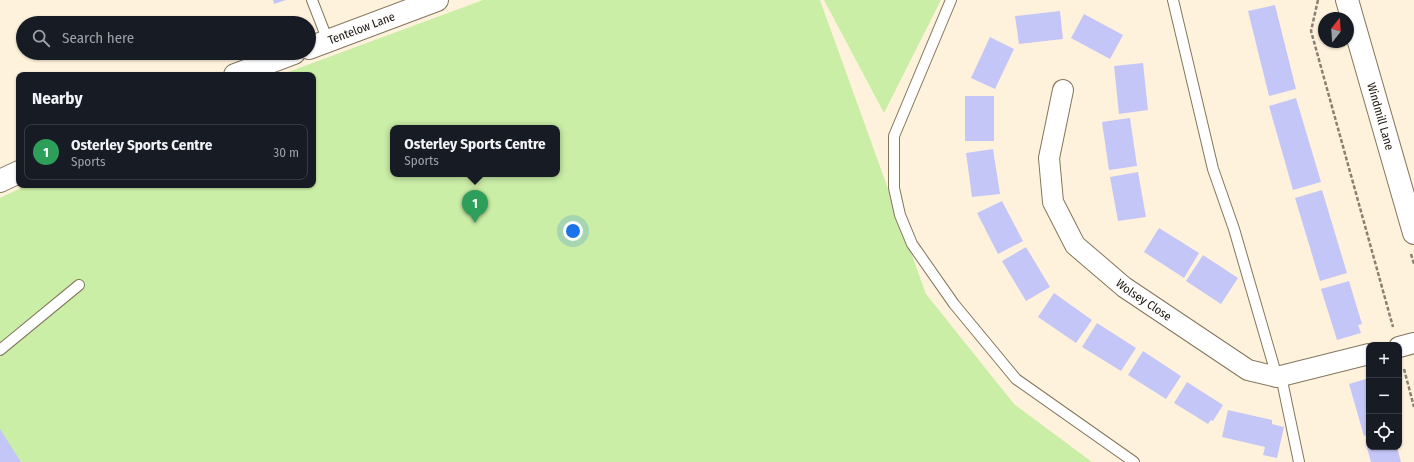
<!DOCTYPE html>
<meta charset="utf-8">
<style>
:root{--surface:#171b24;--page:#20242c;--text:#f1f3f6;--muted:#9ea1a6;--line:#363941;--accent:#d24825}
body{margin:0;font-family:"Fira Sans Condensed",sans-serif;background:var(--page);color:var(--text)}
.controls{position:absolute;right:12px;bottom:12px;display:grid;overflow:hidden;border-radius:8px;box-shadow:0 1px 3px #0004}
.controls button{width:36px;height:36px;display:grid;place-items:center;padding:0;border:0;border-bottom:1px solid var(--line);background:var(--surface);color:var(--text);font:20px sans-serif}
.compass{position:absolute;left:1318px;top:12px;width:36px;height:36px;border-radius:50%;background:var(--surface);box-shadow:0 1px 3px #0004;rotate:17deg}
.you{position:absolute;left:573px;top:231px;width:14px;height:14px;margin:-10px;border:3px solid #fff;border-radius:50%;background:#1a73e8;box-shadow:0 0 0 6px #1a73e833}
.badge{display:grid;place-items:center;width:26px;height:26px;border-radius:50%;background:var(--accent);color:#fff;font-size:13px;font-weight:700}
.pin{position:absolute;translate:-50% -33px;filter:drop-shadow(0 1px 2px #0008)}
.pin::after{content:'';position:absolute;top:21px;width:14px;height:12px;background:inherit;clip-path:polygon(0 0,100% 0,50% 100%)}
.popup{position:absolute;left:390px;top:125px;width:170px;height:52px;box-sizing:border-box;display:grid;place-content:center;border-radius:8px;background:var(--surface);filter:drop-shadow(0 1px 3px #0005);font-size:13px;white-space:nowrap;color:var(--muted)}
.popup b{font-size:15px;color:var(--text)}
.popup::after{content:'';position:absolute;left:50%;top:100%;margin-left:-8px;border:8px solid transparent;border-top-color:var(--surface)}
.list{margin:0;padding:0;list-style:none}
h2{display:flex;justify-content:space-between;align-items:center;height:52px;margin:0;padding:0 16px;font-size:17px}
h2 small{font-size:13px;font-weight:400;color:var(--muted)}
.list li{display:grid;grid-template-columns:26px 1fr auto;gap:12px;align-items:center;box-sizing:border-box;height:56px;margin:0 8px 8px;padding:0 8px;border:1px solid var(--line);border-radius:8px}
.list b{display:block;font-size:15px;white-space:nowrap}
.list p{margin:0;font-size:13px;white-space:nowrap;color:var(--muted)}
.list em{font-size:13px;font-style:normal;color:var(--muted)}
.icon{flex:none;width:22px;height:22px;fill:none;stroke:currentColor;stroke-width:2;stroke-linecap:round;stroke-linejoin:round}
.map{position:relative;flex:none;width:1414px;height:462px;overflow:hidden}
.search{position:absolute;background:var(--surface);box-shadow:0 1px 3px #0004;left:16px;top:16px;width:300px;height:44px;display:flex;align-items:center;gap:10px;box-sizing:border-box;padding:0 14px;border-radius:22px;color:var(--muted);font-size:15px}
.panel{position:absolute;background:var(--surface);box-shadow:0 1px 3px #0004;left:16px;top:72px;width:300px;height:116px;border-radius:8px}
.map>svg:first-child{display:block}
.green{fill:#caeea6;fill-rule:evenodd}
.building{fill:#c5c6f8}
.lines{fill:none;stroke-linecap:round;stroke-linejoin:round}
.lane-casing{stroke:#84765d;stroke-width:12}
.street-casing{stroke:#84765d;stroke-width:22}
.secondary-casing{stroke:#84765d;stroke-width:24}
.primary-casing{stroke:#84765d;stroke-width:24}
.path{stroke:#898071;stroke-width:2.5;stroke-dasharray:4 2;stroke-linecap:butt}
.lane{stroke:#fff;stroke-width:10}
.street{stroke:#fff;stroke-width:20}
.secondary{stroke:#fff;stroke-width:22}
.primary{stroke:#fff;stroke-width:22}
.labels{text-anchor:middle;stroke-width:3;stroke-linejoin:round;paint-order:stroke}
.street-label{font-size:12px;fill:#1c160d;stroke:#fff}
</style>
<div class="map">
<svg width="1414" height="462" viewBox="0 0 1414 462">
<rect width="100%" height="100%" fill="#fff2dc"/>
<!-- green -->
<path class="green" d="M483,0h337l106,294 88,110 78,58h-1092v-264l27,-13h286v-110h-33zM393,128h164v46h-164z
M824,0h117l-57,113z"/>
<!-- building -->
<path class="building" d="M273,0h13l-12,4z
M1275,5l21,84 -27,7 -21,-85z
M1060,11l3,28 -44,5 -4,-28z
M1084,14l39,21 -13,24 -39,-21z
M990,37l24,12 -19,40 -24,-11z
M1143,63l5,47 -29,4 -5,-48z
M965,96h29v45h-29z
M1296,98l25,84 -28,8 -24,-84z
M1130,118l7,48 -28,4 -7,-48z
M993,149l7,45 -28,3 -6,-44z
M1138,172l8,45 -28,4 -8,-44z
M1322,190l25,83 -27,8 -25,-83z
M1002,201l21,40 -25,13 -21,-41z
M1159,228l40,25 -15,25 -40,-26z
M1026,247l24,40 -24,14 -24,-40z
M1203,255l35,23 -17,26 -35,-23z
M1349,281l13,43 -4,1 3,8 -24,7 -16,-51z
M1054,293l38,27 -16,23 -38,-26z
M1097,323l39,25 -15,23 -39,-24z
M1143,351l38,25 -15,23 -38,-24z
M1369,378v56l-5,2 -15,-52z
M1187,382l36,23 -10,16 -2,-1 -3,4 -34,-21z
M1228,410l44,10v4l12,3 -7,31 -14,-3 2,-8 -43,-10z
M0,429l21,33h-21z
M1369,443v4h28l4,15h-30l-5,-18z"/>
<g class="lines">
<!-- lane casing -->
<g class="lane-casing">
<path id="lane" d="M312,0l16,41
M951,0l-57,136v52l6,27 12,29 42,60 62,75 118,83
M1173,0l40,169 21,60 43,148
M0,350l79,-65
M1281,376l18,86"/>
</g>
<!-- street casing -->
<g class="street-casing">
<g id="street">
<path id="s1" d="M1063,90l-14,68 4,44 22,43 49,42 124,83 29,7 92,-23"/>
<path d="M1399,347l15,-4"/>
</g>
</g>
<!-- secondary casing -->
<g class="secondary-casing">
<g id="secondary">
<path id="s2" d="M1347,0l67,233"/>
</g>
</g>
<!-- primary casing -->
<g class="primary-casing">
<g id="primary">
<path id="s3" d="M309,48l128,-48"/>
<path d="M235,75l59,-22"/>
<path d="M0,181l19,-9"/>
</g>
</g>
<!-- path -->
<path class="path" d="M1318,0l-7,31 82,296
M1411,254l3,10
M1404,369l10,38"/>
<!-- lane -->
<use href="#lane" class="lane"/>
<!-- street -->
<use href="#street" class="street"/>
<!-- secondary -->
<use href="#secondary" class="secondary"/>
<!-- primary -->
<use href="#primary" class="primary"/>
</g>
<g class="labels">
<!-- street labels -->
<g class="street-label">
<text dy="4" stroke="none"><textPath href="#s3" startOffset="56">Tentelow Lane</textPath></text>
<text dy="4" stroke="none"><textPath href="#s2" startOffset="121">Windmill Lane</textPath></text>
<text dy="4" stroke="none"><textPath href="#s1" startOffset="250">Wolsey Close</textPath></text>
</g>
</g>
</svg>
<div class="controls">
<button>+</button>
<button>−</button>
<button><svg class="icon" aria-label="locate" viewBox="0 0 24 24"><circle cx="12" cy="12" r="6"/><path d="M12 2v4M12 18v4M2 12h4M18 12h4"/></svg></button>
</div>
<svg class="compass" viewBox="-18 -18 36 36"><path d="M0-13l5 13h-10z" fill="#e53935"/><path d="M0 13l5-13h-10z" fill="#9ea1a6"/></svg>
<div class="you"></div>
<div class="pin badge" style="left:475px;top:223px;background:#2e9e5b">1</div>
<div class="popup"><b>Osterley Sports Centre</b>Sports</div>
<div class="search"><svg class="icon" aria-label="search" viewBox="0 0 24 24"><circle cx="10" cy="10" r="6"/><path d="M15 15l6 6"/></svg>Search here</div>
<section class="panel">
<h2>Nearby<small></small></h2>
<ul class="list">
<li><span class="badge" style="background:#2e9e5b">1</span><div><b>Osterley Sports Centre</b><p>Sports</p></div><em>30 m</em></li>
</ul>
</section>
</div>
